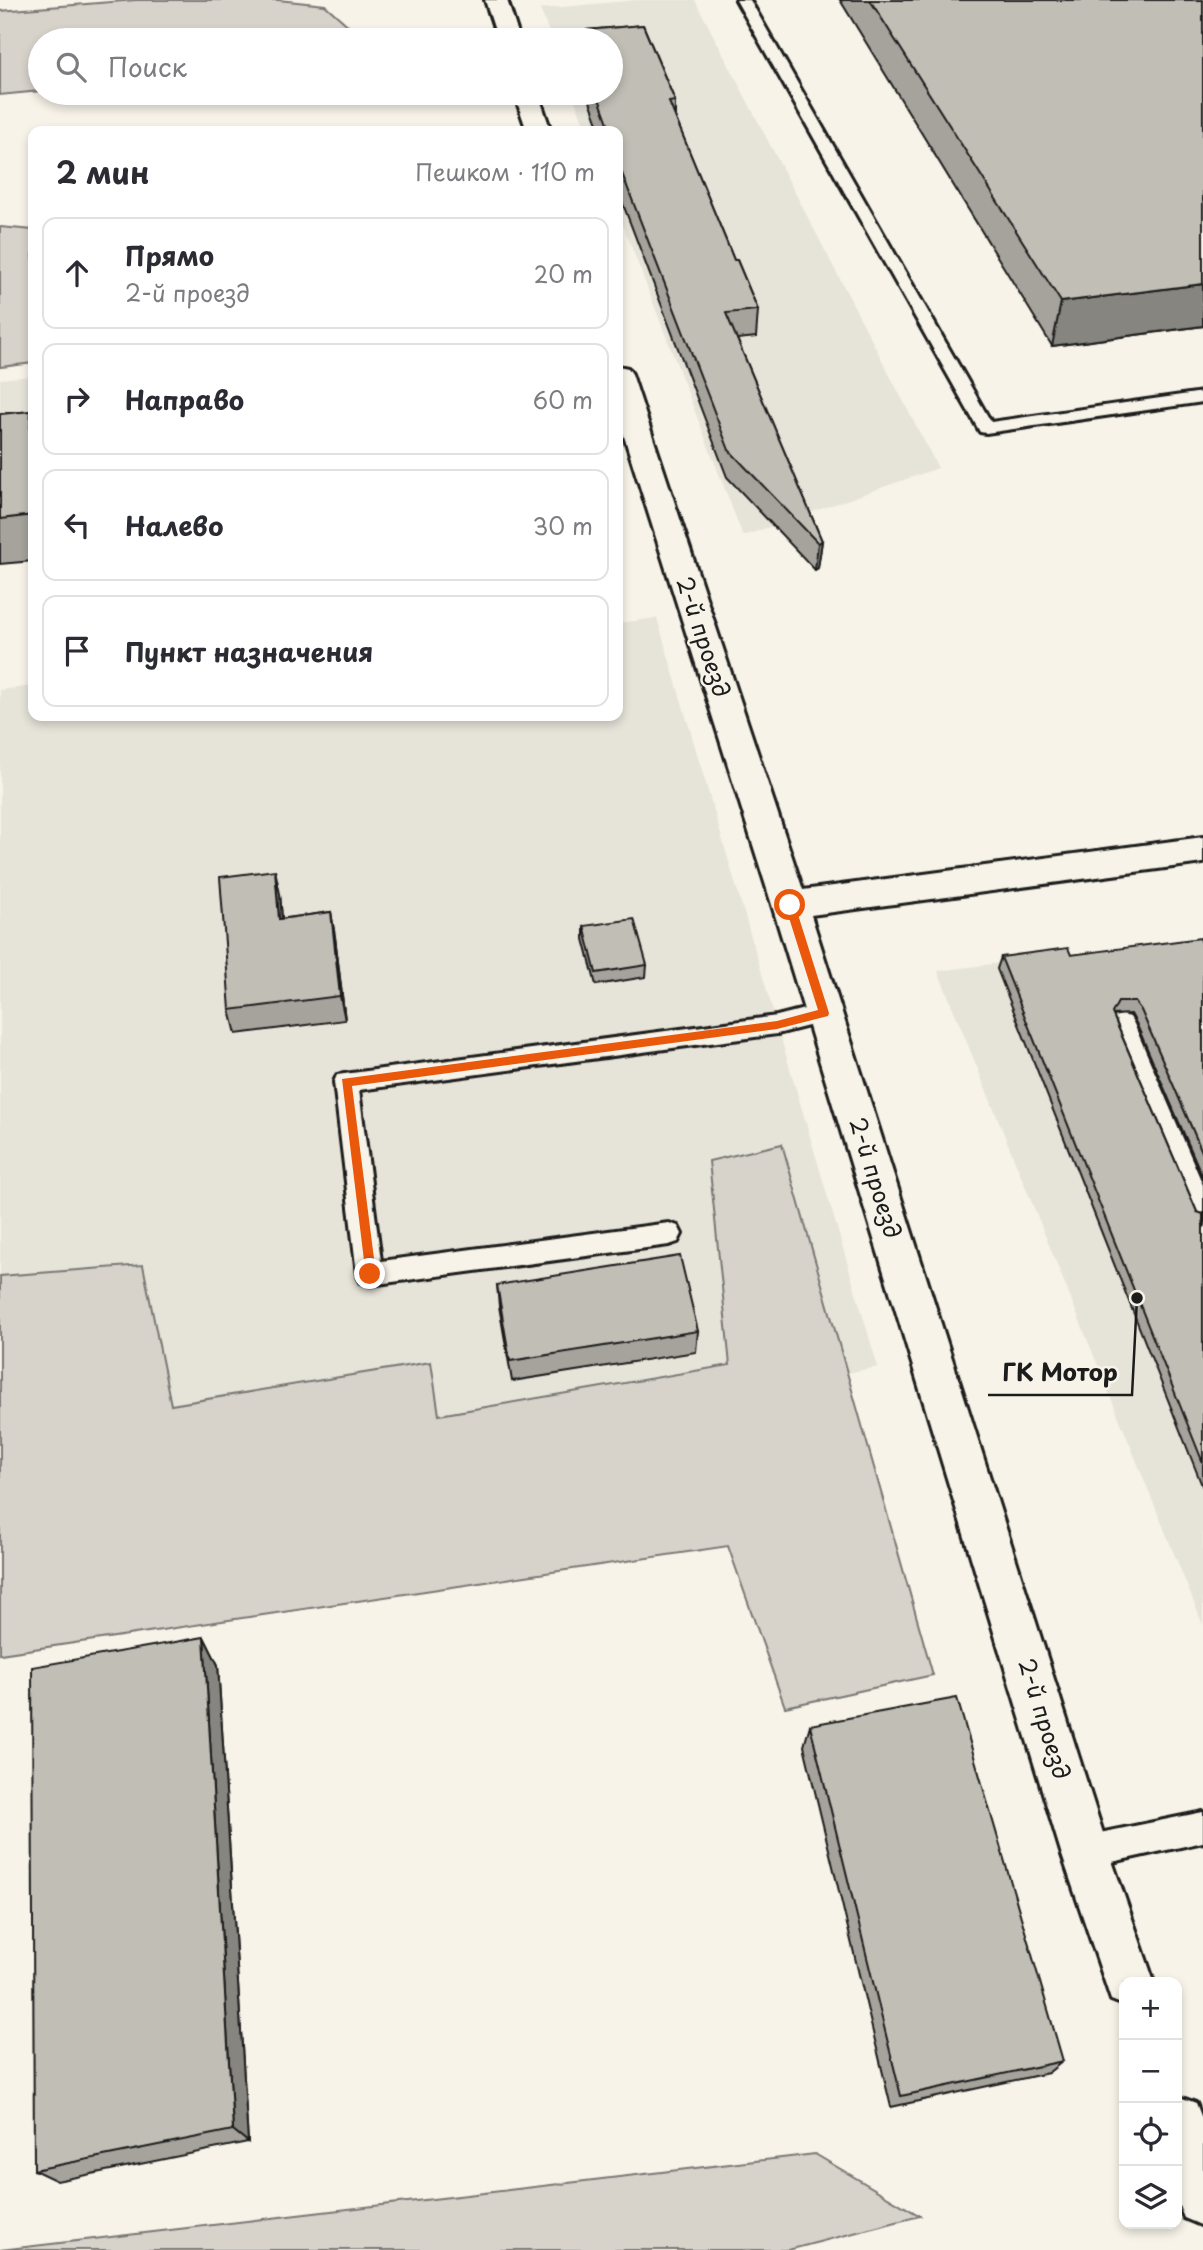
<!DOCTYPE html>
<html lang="ru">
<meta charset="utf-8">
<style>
:root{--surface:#fff;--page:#f7f7f7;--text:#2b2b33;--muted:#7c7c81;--line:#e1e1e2}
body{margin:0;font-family:"Playpen Sans",sans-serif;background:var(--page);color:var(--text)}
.controls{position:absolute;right:21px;bottom:21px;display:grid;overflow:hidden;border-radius:14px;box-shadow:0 4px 10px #0003}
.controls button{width:63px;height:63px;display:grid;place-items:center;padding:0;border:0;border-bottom:2px solid var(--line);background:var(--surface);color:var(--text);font:35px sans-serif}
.stop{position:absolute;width:21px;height:21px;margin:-16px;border:5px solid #ea580c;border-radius:50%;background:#fff}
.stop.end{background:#ea580c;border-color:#fff;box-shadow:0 2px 7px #0008}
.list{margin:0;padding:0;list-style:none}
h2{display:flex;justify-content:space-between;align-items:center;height:91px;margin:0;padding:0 28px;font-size:30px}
h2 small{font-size:23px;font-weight:400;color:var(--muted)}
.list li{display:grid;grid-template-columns:46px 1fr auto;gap:21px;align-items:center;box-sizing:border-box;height:112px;margin:0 14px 14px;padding:0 14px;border:2px solid var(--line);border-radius:14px}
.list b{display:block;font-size:26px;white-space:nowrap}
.list p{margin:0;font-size:23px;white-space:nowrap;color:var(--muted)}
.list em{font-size:23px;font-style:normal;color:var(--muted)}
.icon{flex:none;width:38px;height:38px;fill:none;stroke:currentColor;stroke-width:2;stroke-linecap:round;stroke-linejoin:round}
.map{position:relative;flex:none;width:1203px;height:2250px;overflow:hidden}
.search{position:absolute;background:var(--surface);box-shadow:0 4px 10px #0003;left:28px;top:28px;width:595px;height:77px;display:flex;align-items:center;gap:18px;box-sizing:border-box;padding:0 24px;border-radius:38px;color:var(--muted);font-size:26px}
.panel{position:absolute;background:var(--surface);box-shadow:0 4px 10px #0003;left:28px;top:126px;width:595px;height:595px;border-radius:14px}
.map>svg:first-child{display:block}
.built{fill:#e6e3d9}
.green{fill:#d7d3cb;stroke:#7a7874;stroke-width:2}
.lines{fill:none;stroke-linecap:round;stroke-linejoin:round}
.lane-casing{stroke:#1c1c1c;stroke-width:6}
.street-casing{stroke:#1c1c1c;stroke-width:6}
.lane{fill:#f7f3e8;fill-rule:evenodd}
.street{fill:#f7f3e8;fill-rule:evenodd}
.wall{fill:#a5a39c;stroke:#1c1c1c;stroke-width:2}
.shaded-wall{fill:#86857f;stroke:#1c1c1c;stroke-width:2}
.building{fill:#c0beb5;stroke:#1c1c1c;stroke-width:2}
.route{fill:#ea580c}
.labels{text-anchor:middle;stroke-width:5;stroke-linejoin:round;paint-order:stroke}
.street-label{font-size:23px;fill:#1c1c1c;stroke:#f7f3e8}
.leader{fill:none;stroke:#1c1c1c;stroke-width:2.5}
.callout-dot{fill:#1c1c1c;stroke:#f7f3e8;stroke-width:2.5}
.callout-label{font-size:24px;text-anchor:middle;font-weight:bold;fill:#1c1c1c;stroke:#f7f3e8;stroke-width:5;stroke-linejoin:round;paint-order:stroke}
</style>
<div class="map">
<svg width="1203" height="2250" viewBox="0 0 1203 2250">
<rect width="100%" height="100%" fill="#f7f3e8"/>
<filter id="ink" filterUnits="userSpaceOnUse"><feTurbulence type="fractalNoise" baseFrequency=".0143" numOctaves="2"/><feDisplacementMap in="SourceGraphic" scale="14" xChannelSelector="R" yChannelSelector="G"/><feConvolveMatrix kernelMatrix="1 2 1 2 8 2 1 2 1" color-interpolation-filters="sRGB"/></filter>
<g filter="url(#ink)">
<!-- built -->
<path class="built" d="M637,0h58l243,468 -195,68 -125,-324v-81h-31l-15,-38h39v-53h-59l-12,-31z
M33,376v185l-33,3v-185z
M657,618l221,749 -878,164v-841l33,-4v30h585v-93z
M1203,937v688l-265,-654z"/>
<!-- green -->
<path class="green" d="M136,0h142l47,5 37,33 -5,2h-317v51l-40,4v-84z
M0,227l33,3v133l-33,4z
M782,1144l151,531 -148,32 -57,-161 -728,108v-378l143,-11 28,140 260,-43 8,53 291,-50 -21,-204z
M815,2154l105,62 -132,34h-788z"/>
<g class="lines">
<!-- lane casing -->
<g class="lane-casing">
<path id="lane" d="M736,0h14l241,422 212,-30v10l-217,31 -6,-1z
M824,1004l8,2 4,7 -4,7 -55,14 -418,56 22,171 288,-38 9,3 4,8 -4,8 -9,3 -299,40 -9,-3 -4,-8 -23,-192 3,-7 440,-59z
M1122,1015l8,2 4,7 69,161v40l-9,-3 -4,-8 -80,-190 4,-7z
M1203,1812v30l-118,26 -11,-5 -5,-11 5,-11 11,-5z"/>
</g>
<!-- street casing -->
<g class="street-casing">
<path id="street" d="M485,0h22l13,40h-22z
M514,93h24l13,38h-24z
M618,366l10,2 4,6 171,516 400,-53v26l-392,52 298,937 45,130h-30v23l-13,-5 -50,-148 -289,-947 -154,-488z
M1177,2096l19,7 7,18v105l-19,-8 -7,-17z"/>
</g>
<!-- lane -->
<use href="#lane" class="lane"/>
<!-- street -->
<use href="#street" class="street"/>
</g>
<!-- wall -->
<path class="wall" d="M840,0h363v326l-151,20z
M643,25l32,76v16l59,143h3l21,50 -2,27 -19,2 85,202 -4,27 -3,2 -88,-93 -109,-286v-60h-17l-14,-38h24v-53h-37v-9z
M31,411l2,8v142l-33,3v-150z
M280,894l2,25 49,-7 4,25 10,83 -109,14 -6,-24z
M584,926l63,39 -1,12 -50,8 -12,-46z
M1203,945v233l-67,-155 -5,-9 -18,1 84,197 6,2v274l-206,-519 4,-12 70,-2z
M497,1285l201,46 -2,21 -184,29 -13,-75z
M204,1637l14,28 30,477 -191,39 -23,-11z
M810,1725l253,336 -15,12 -157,34 -87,-361z"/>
<!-- shaded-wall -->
<path class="shaded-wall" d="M1203,284v42l-151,20 9,-44z
M31,411l2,8v48l-4,-13z
M822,541l-4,27 -3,2 3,-27z
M275,870l5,24 4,49 -5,-24z
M331,912l4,25 10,83 -5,-24z
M204,1637l14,28 30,477 -15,-12z"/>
<!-- building -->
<path class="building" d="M870,0h333v284l-142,18z
M643,25l32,76 -6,1 65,158h3l21,50 -32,3 96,228 -4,2 -89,-93 -111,-287v-32h-7l-14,-38h14v-53h-33l-4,-9z
M31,411l-2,43h4v61l-33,4v-105z
M275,870l4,49 52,-7 9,84 -110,14 -10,-133z
M634,919l13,46 -51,8 -12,-47z
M1200,938l3,7v209l-62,-144 -6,-8h-17l-6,11 85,199 6,2v249l-202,-506 67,-9 3,7z
M680,1256l18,75 -188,30 -13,-76z
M204,1637l29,493 -199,40 -2,-503z
M957,1698l106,363 -162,35 -91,-371z"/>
</g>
<!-- route -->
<path class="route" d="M790,901l5,4 34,108 -1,3 -51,13 -425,57 24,188 -6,5 -4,-2 -24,-198 435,-58 41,-11 -33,-105z"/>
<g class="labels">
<!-- street labels -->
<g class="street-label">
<text transform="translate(703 637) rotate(72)" y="8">2-й проезд</text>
<text transform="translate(875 1178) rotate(73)" y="8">2-й проезд</text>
<text transform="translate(1044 1719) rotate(73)" y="8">2-й проезд</text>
</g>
</g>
<!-- callouts -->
<path class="leader" d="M1137 1298L1132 1395H988"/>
<circle class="callout-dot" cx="1137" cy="1298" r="7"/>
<g class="callout-label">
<text x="1060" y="1381">ГК Мотор</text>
</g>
</svg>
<div class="controls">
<button>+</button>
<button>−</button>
<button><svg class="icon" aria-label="locate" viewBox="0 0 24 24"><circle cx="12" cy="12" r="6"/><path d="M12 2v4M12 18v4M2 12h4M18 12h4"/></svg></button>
<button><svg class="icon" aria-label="layers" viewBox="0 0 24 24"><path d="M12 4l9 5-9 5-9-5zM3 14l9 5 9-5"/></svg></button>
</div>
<div class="stop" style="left:790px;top:905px"></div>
<div class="stop end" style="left:370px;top:1274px"></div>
<div class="search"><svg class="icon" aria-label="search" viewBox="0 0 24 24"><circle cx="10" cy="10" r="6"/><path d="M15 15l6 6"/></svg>Поиск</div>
<section class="panel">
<h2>2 мин<small>Пешком · 110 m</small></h2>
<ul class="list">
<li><svg class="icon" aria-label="ahead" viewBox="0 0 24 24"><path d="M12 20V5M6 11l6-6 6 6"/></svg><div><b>Прямо</b><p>2-й проезд</p></div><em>20 m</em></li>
<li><svg class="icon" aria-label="right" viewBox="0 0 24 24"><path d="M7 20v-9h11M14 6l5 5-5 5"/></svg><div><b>Направо</b></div><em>60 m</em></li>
<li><svg class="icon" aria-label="left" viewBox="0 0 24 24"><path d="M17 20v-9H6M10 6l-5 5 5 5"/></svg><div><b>Налево</b></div><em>30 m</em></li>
<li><svg class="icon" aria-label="arrive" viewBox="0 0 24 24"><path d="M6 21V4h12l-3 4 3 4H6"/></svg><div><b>Пункт назначения</b></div></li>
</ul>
</section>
</div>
